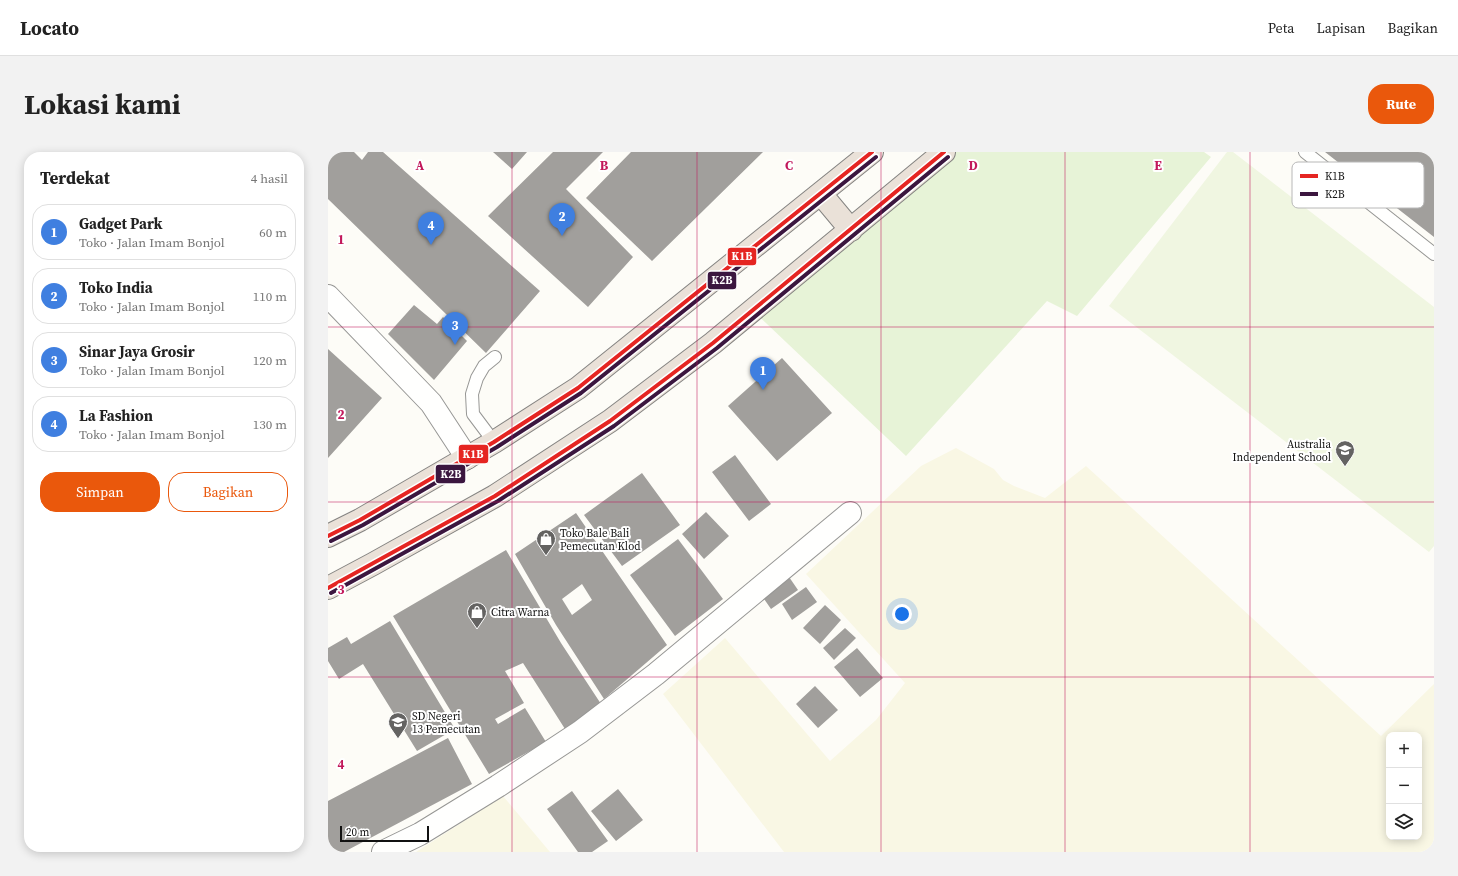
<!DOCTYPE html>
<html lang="id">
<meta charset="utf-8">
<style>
:root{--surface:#fff;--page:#f2f2f2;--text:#222;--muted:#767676;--line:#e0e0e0;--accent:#ea580c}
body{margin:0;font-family:"Source Serif 4",serif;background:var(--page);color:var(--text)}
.controls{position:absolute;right:12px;bottom:12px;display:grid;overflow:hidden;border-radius:8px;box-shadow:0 2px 10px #0003}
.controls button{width:36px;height:36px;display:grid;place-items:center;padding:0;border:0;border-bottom:1px solid var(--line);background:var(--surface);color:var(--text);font:20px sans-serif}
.scale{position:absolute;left:12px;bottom:10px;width:89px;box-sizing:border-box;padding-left:4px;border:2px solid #111;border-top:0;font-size:11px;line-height:14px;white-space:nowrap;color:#111;-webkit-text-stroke:3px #fff;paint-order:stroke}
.you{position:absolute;left:574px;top:462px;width:14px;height:14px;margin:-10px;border:3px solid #fff;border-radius:50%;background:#1a73e8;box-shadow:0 0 0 6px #1a73e833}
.badge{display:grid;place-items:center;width:26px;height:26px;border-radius:50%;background:var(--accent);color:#fff;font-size:13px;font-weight:700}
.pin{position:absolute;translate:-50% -33px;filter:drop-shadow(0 1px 2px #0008)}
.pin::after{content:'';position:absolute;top:21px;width:14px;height:12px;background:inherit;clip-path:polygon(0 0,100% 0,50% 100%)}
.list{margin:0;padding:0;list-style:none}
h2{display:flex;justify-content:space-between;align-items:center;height:52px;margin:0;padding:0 16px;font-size:17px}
h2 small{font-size:13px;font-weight:400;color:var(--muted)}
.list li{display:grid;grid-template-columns:26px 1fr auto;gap:12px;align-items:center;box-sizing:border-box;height:56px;margin:0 8px 8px;padding:0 8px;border:1px solid var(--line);border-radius:16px}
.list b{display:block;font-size:15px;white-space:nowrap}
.list p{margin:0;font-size:13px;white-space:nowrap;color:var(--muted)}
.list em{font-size:13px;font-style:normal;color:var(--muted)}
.actions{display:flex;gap:8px;padding:12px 16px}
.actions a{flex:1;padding:9px 0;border:1px solid var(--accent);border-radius:16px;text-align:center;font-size:14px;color:var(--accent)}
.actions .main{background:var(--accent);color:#fff}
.icon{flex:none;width:22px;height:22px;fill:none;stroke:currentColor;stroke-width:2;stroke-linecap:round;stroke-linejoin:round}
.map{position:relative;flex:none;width:1106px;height:700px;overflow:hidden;border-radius:16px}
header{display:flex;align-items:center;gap:24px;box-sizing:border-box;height:56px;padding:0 20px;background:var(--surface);border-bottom:1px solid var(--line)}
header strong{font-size:19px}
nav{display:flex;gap:22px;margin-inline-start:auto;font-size:14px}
.intro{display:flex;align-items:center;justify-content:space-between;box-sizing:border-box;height:96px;padding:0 24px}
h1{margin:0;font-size:28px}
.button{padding:10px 18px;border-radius:16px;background:var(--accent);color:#fff;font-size:14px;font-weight:700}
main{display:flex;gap:24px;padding:0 24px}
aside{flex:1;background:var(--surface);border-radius:16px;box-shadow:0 2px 10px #0003}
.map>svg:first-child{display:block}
.farmland{fill:#f9f7e4;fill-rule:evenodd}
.green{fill:#e7f3d7}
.pitch{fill:#f0f6e1}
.building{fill:#a19f9c;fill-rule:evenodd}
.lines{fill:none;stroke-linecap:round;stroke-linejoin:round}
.lane-casing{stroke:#979795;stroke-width:14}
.street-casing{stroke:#979795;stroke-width:24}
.highway-casing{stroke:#858482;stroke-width:24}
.lane{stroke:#fffffe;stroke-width:12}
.street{stroke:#fffffe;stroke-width:22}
.highway{stroke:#eae1d8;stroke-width:22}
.bus-1-casing{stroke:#fff;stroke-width:7}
.bus-2-casing{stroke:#fff;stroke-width:7}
.bus-1{stroke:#e52522;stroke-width:4}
.bus-2{stroke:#3b163f;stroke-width:4}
.grid{fill:none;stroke:#c2185b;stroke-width:1;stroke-opacity:0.55}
.labels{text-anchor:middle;stroke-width:4;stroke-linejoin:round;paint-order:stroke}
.poi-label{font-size:11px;fill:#111;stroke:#fff;text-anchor:start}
.key{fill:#fff;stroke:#b8b8b8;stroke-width:1}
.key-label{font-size:11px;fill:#111}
.grid-label{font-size:13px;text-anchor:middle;font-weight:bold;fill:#c2185b;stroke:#fff;stroke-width:4;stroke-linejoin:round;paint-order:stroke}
.line-badge{stroke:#fff;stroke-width:1.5}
.badge-label{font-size:11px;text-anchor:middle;font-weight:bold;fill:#fff}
</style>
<header>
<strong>Locato</strong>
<nav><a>Peta</a><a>Lapisan</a><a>Bagikan</a></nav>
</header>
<div class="intro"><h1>Lokasi kami</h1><a class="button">Rute</a></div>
<main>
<aside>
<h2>Terdekat<small>4 hasil</small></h2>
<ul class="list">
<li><span class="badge" style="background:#3f7fe0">1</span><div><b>Gadget Park</b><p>Toko · Jalan Imam Bonjol</p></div><em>60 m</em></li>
<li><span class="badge" style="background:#3f7fe0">2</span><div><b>Toko India</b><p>Toko · Jalan Imam Bonjol</p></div><em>110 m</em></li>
<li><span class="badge" style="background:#3f7fe0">3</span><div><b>Sinar Jaya Grosir</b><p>Toko · Jalan Imam Bonjol</p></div><em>120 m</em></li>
<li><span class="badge" style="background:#3f7fe0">4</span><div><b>La Fashion</b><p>Toko · Jalan Imam Bonjol</p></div><em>130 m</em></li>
</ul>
<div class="actions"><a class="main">Simpan</a><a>Bagikan</a></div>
</aside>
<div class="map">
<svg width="1106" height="700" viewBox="0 0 1106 700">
<rect width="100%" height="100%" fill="#fdfcf7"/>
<!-- farmland -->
<path class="farmland" d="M628,296l38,21 9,11 11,6 31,12 41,-32 295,270 53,-52v168h-650l-121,-158 62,-56 105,123 46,-41 29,-37 -99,-109 115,-108zM1061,583h30v102h-30z
M175,644l47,56h-134z"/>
<!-- green -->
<path class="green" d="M598,0h278l7,5 -134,159 -30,-15 -141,155 -157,-149z"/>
<!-- pitch -->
<path class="pitch" d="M899,0h6l201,155v239l-5,6 -320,-246z"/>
<!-- building -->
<path class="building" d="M0,0h26l8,8 6,-8h15l157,139 -54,62 -158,-154z
M165,0h34l-15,17z
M225,0h50l-37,37 67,68 -45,50 -100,-91z
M303,0h132l-111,109 -66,-63z
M997,0h109v85z
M86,153l23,19 6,-7 24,24 -33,39 -46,-46z
M0,197l54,49 -54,60z
M454,206l50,55 -55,48 -49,-55z
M407,303l36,49 -22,17 -37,-49z
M314,321l38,52 -58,41 -38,-51z
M378,360l23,24 -25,23 -22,-25z
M248,361l91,132 -63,54 -48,-74 -41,-71zM254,432l10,16 -20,15 -10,-16z
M350,387l45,60 -48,37 -45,-61z
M178,398l55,93 40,61 -36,25 -42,-66 -18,8 19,32 -29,16 3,5 27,-16 21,34 -57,32 -96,-158z
M459,422l11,16 -27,19 -11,-16z
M478,435l11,15 -25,18 -10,-16z
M497,453l16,15 -21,24 -17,-16z
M62,469l65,108 -38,22 -54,-87 -24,15 -11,-18v-13l19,-11 4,7z
M517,476l11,10 -22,22 -11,-12z
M529,496l26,30 -23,19 -26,-30z
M487,534l23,24 -20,18 -22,-24z
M120,586l24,46 -128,68h-16v-51z
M290,637l25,31 -27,21 -25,-30z
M244,639l36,50 -16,11h-14l-31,-43z"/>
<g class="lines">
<!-- lane casing -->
<g class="lane-casing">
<path id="lane" d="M977,0l129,102
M166,290l-21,-28 -1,-20 5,-16 7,-12 11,-9"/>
</g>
<!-- street casing -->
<g class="street-casing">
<path id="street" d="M0,144l103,107 36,55
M55,700l37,-18 78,-48 82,-54 76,-58 194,-161"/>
</g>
<!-- highway casing -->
<g class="highway-casing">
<path id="highway" d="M493,42l30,36
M0,384l32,-16 134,-78 84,-54 294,-236
M0,436l45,-24 122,-68 115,-75 103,-78 231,-191"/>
</g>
<!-- lane -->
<use href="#lane" class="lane"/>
<!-- street -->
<use href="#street" class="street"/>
<!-- highway -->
<use href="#highway" class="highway"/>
<!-- bus-1 casing -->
<g class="bus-1-casing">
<path id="bus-1" d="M0,384l32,-16 134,-78 84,-54 294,-236
M0,436l167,-92 115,-75 103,-78 231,-191"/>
</g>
<!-- bus-2 casing -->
<g class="bus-2-casing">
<path id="bus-2" d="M3,389l32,-16 134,-78 84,-54 295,-236
M3,441l167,-92 116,-75 103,-78 231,-191"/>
</g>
<!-- bus-1 -->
<use href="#bus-1" class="bus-1"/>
<!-- bus-2 -->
<use href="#bus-2" class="bus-2"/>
</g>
<!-- grid -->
<path class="grid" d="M184,0v700M369,0v700M553,0v700M737,0v700M922,0v700M0,175h1106M0,350h1106M0,525h1106"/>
<!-- icons -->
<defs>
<g id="school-pin" transform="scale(1)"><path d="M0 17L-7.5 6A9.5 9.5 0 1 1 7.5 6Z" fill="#646362" stroke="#fff"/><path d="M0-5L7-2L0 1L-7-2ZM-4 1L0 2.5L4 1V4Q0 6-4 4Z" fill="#fff"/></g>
<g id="shop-pin" transform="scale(1)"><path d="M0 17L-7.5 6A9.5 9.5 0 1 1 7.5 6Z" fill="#646362" stroke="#fff"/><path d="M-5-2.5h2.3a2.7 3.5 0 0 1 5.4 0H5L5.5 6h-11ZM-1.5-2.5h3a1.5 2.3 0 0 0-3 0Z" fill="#fff"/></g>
</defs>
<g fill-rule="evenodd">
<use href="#school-pin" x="1017" y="298"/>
<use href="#shop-pin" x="218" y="387"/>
<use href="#shop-pin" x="149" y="460"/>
<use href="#school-pin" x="70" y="570"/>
</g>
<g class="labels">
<!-- poi labels -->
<g class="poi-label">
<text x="1003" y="296" text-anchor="end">Australia<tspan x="1003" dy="13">Independent School</tspan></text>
<text x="232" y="385">Toko Bale Bali<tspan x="232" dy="13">Pemecutan Klod</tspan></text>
<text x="163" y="464">Citra Warna</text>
<text x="84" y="568">SD Negeri<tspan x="84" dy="13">13 Pemecutan</tspan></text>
</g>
</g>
<!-- legend -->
<rect x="964" y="10" width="132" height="46" rx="6" class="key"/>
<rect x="972" y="22" width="18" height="4" fill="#e52522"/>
<rect x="972" y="40" width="18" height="4" fill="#3b163f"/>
<g class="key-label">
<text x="997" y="28">K1B</text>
<text x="997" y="46">K2B</text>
</g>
<g class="grid-label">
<text x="92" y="18">A</text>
<text x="276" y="18">B</text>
<text x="461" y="18">C</text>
<text x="645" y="18">D</text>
<text x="830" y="18">E</text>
<text x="13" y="92">1</text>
<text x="13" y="267">2</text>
<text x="13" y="442">3</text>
<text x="13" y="617">4</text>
</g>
<g class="line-badge">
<rect x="399" y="95" width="30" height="19" rx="4" fill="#e52522"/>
<rect x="379" y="119" width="30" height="19" rx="4" fill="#3b163f"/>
<rect x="130" y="292" width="31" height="20" rx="4" fill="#e52522"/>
<rect x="107" y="312" width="31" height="20" rx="4" fill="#3b163f"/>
</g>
<g class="badge-label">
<text x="414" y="108">K1B</text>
<text x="394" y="132">K2B</text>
<text x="145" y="306">K1B</text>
<text x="123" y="326">K2B</text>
</g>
</svg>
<div class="controls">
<button>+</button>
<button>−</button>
<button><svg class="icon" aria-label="layers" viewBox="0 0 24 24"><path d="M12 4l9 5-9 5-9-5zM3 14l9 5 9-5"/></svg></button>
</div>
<div class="scale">20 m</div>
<div class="you"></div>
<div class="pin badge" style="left:435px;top:238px;background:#3f7fe0">1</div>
<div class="pin badge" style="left:234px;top:84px;background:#3f7fe0">2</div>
<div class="pin badge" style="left:127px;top:193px;background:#3f7fe0">3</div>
<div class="pin badge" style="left:103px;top:93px;background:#3f7fe0">4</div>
</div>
</main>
